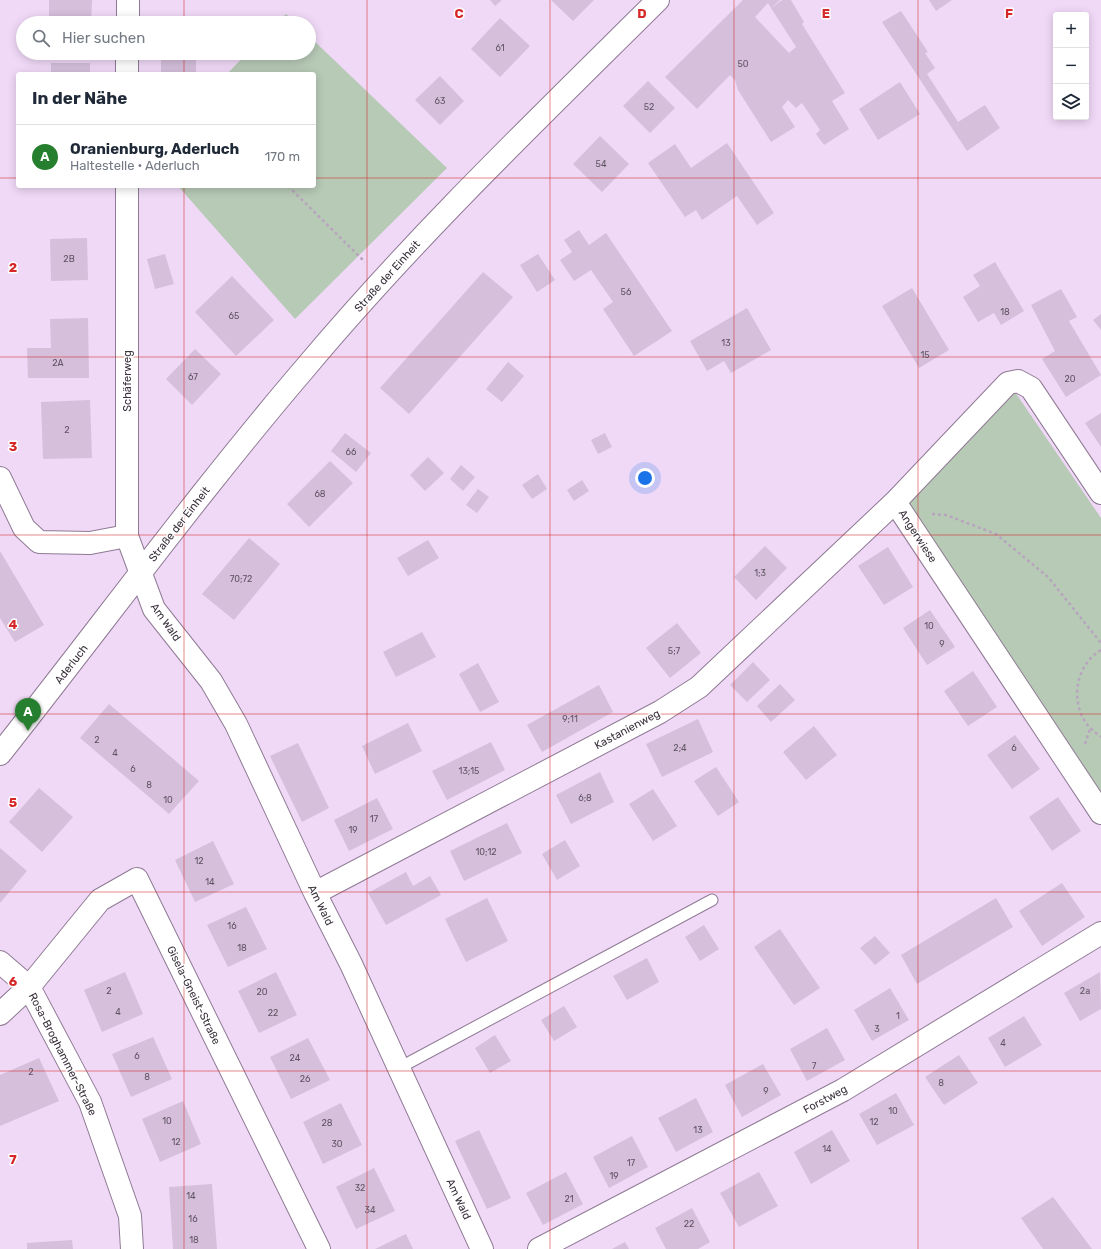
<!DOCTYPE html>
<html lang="de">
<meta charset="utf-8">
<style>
:root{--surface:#fff;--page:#f2f2f3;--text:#1f2937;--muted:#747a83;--line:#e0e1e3;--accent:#257f2e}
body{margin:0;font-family:Rubik,sans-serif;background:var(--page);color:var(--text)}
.controls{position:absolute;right:12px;top:12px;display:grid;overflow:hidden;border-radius:4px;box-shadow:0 2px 10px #0003}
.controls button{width:36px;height:36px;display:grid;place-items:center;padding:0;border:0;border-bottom:1px solid var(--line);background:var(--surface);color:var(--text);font:20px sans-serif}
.you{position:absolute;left:645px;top:478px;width:14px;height:14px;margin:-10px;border:3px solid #fff;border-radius:50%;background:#1a73e8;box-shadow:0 0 0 6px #1a73e833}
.badge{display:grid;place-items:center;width:26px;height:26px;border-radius:50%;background:var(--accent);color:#fff;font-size:13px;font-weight:700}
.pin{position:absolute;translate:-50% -33px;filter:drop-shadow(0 1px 2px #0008)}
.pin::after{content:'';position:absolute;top:21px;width:14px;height:12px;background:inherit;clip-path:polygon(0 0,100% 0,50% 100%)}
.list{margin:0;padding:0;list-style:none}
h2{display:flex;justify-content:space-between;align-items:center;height:52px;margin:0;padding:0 16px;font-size:17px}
h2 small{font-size:13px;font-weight:400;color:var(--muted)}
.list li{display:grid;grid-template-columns:26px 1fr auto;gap:12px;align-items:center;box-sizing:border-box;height:64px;padding:0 16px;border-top:1px solid var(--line)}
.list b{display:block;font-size:15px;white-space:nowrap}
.list p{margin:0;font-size:13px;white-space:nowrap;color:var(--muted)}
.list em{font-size:13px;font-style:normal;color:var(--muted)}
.icon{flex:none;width:22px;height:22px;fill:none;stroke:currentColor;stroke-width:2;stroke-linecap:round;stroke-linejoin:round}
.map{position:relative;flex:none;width:1101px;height:1249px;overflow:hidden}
.search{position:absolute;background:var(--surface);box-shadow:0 2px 10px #0003;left:16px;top:16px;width:300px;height:44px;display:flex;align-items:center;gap:10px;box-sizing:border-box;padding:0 14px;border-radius:22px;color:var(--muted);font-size:15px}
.panel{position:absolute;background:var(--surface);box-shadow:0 2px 10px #0003;left:16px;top:72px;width:300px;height:116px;border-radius:4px}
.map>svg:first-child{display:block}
.green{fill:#b7cab6}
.building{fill:#d5bfdb}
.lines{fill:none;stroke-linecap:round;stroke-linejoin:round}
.lane-casing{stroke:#8f7a94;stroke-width:13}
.street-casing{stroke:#8f7a94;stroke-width:24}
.secondary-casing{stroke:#8f7a94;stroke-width:24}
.path{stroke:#b7a5bd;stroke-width:2.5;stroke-dasharray:3 3;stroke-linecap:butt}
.lane{stroke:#fff;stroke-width:11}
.street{stroke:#fff;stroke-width:22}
.secondary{stroke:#fff;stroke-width:22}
.grid{fill:none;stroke:#d62828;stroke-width:1;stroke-opacity:0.55}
.labels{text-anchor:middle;stroke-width:3;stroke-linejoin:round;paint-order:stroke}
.number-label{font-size:9px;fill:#605463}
.street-label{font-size:11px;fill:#39303b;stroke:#fff}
.grid-label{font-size:13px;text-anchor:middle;font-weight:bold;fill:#d62828;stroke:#fff;stroke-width:3;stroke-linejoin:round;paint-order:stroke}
</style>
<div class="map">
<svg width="1101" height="1249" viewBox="0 0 1101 1249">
<rect width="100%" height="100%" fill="#f0d9f7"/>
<!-- green -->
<path class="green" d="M286,14l10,9h-19z
M309,36l138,132 -152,151 -117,-133h136v-112h-87l20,-21h62z
M1015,392l86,126v277l-193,-292z"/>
<!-- building -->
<path class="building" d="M49,0h43l-1,23h-42z
M490,0h12l-7,6z
M551,0h43l-21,21z
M743,0h37l-9,8 -3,-5 -13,14 34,36 7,-6 -25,-39 11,-8h9l13,22 -2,2 43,69 -13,8 17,28 -25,16 -8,-11 4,-4 -18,-27 -6,5 -8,-8 -6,7 13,20 -24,15 -33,-52 -3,-10 -5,-5 -33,34 -32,-32z
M929,0h23l-16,11z
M901,11l27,41 -3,1 10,15 -8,6 31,48 27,-17 15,23 -33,23 -85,-129z
M500,18l30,28 -30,31 -29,-28z
M161,53h35v21h-35z
M51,63h39v11h-39z
M440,76l24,25 -24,24 -25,-25z
M648,81l27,27 -25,25 -27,-27z
M900,82l20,32 -42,26 -19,-31z
M600,136l29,28 -27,28 -29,-28z
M727,143l47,70 -17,12 -20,-29 -35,24 -6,-10 -11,7 -37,-54 27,-19 16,24z
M43,186h47v2l-47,-1z
M579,230l10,15 17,-12 66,98 -38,25 -31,-47 10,-7 -22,-32 -17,11 -14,-21 12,-8 -8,-12z
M87,238l1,42 -37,1 -1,-42z
M165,254l9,30 -19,5 -8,-30z
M538,254l17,26 -18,12 -17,-27z
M995,262l29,49 -23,14 -7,-12 -16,9 -15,-25 17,-11 -7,-11z
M483,272l30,25 -104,117 -29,-26z
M232,276l42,44 -38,36 -41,-44z
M912,288l37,62 -30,18 -37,-62z
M1061,289l16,28 -8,4 32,54 -35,22 -24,-38 13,-8 -24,-46z
M747,308l24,42 -40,23 -7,-12 -17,10 -17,-30z
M1101,314v16l-8,-10z
M88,318l1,60h-61l-1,-30h24l-1,-29z
M195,349l26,25 -29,31 -26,-26z
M508,362l16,14 -22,26 -16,-13z
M90,400l2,58 -49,1 -2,-57z
M1101,413v34l-16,-24z
M345,433l26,20 -15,19 -25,-21z
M605,433l7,14 -14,7 -7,-14z
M428,457l16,16 -19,18 -15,-16z
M330,461l23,22 -44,44 -22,-23z
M461,465l14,12 -12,14 -13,-12z
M538,474l9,15 -15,10 -10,-14z
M582,480l7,11 -15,10 -7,-11z
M478,489l11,8 -12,16 -11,-8z
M249,538l31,26 -46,56 -32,-26z
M428,540l11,18 -31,18 -11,-18z
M765,546l22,22 -31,32 -22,-23z
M888,547l25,40 -29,18 -26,-39z
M0,551l44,74 -29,17 -15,-24z
M930,610l25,37 -28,18 -24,-37z
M677,623l24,30 -31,25 -24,-30z
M422,632l14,25 -40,20 -13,-25z
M753,662l17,18 -23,22 -17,-17z
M478,663l21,39 -19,10 -21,-38z
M973,671l24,36 -29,19 -24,-35z
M780,684l15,16 -24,22 -14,-16z
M599,685l14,27 -71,40 -15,-27z
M109,704l90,77 -30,33 -89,-76z
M698,719l15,33 -51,25 -16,-33z
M408,723l14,28 -47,23 -13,-28z
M814,726l23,29 -31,25 -23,-28z
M1015,735l25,34 -28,20 -25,-34z
M491,742l14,28 -58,30 -15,-29z
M298,743l31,65 -27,14 -32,-66z
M716,767l23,35 -21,14 -24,-35z
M600,772l14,30 -43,22 -15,-29z
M39,788l34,29 -31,35 -33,-30z
M653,789l24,37 -24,15 -24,-37z
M1058,797l23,34 -29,20 -23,-34z
M377,798l16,31 -44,22 -15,-31z
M507,823l15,30 -58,28 -14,-30z
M565,840l15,26 -23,14 -15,-26z
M213,841l21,43 -39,18 -20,-42z
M0,848l27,23 -27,32z
M406,872l7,14 17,-10 11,19 -55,30 -18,-32z
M1062,883l23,34 -43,29 -23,-35z
M487,898l21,43 -42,21 -21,-43z
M996,898l17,29 -96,57 -16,-29z
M246,907l21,42 -39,18 -21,-42z
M704,925l15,24 -19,12 -15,-24z
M780,929l40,59 -26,17 -40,-58z
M875,936l15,17 -15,12 -15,-17z
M647,958l12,24 -32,18 -14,-24z
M125,972l18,42 -41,18 -18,-42z
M276,972l21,43 -38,18 -21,-42z
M1100,972l1,37 -21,12 -16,-28z
M890,988l19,32 -37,21 -18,-31z
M564,1006l13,21 -23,14 -13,-21z
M1024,1016l18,29 -37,22 -17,-29z
M827,1028l18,32 -38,21 -17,-32z
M495,1035l16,26 -21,12 -15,-25z
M153,1037l19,42 -41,18 -19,-43z
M308,1038l22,42 -39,19 -21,-42z
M959,1055l19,28 -34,22 -19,-28z
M39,1058l20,43 -59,25v-51z
M763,1064l18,31 -39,22 -17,-32z
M896,1093l18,32 -37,20 -18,-31z
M696,1098l17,34 -37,20 -18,-34z
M183,1101l18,43 -41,18 -18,-43z
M341,1103l21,42 -39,19 -20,-42z
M479,1130l32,68 -24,11 -32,-68z
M832,1130l18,31 -39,23 -17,-32z
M632,1136l16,31 -39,21 -16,-31z
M374,1168l21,43 -39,18 -20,-42z
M566,1172l17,32 -40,21 -17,-32z
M759,1172l19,34 -39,21 -19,-34z
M212,1184l5,65h-44l-4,-62z
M1053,1197l39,52h-49l-22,-31z
M692,1208l18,34 -12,7h-32l-11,-21z
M406,1234l7,15h-38z
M72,1240l1,9h-46v-6z
M625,1242l4,7h-17z"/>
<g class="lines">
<!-- lane casing -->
<g class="lane-casing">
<path id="lane" d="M399,1068l313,-168"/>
</g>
<!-- street casing -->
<g class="street-casing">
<path id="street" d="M128,23v-23
M127,74v-21
M127,186v350l27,73 57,72 25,43 79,169 36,71 131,285
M0,478l24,50 15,14 51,1 37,-7
M1101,493l-70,-105 -13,-7 -10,2 -113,119 206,311
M315,893l345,-181 39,-25 196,-185
M0,962l29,25 61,115 40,114 2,33
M0,1014l29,-27 71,-87 37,-21 182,370
M539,1249l304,-159 258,-157"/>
</g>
<!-- secondary casing -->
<g class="secondary-casing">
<path id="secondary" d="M0,754c102,-129 199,-262 306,-387 109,-130 232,-248 352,-367"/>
</g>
<!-- path -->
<path class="path" d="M288,186l77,76
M932,514l14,1 50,19 52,43 53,66
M1101,650c-22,13 -29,41 -20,64 4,10 12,17 20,23
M1085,744l5,-15"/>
<!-- lane -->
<use href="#lane" class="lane"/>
<!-- street -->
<use href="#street" class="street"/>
<!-- secondary -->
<use href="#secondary" class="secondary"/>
</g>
<!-- grid -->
<path class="grid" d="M184,0v23M367,0v1249M550,0v1249M734,0v1249M918,0v1249M184,53v21M0,178h18M314,178h787M184,186v1063M0,357h1101M0,535h1101M0,714h1101M0,892h1101M0,1071h1101"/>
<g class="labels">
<!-- number labels -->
<g class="number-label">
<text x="500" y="51">61</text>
<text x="743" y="67">50</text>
<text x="440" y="104">63</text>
<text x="649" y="110">52</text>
<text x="601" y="167">54</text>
<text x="69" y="262">2B</text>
<text x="626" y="295">56</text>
<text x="1005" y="315">18</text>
<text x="234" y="319">65</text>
<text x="726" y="346">13</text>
<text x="925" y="358">15</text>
<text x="58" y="366">2A</text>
<text x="193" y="380">67</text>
<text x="1070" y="382">20</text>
<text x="67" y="433">2</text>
<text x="351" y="455">66</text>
<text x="320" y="497">68</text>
<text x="760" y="576">1;3</text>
<text x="241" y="582">70;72</text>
<text x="929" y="629">10</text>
<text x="942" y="647">9</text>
<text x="674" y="654">5;7</text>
<text x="570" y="722">9;11</text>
<text x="97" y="743">2</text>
<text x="680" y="751">2;4</text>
<text x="1014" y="751">6</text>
<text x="115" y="756">4</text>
<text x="133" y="772">6</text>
<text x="469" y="774">13;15</text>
<text x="149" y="788">8</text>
<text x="585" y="801">6;8</text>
<text x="168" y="803">10</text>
<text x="374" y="822">17</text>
<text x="353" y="833">19</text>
<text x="486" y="855">10;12</text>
<text x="199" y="864">12</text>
<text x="210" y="885">14</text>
<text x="232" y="929">16</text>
<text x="242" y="951">18</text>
<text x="109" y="994">2</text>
<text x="1085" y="994">2a</text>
<text x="262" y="995">20</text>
<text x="118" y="1015">4</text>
<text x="273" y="1016">22</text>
<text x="898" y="1019">1</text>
<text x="877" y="1032">3</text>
<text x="1003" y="1046">4</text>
<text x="137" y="1059">6</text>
<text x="295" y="1061">24</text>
<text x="814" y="1069">7</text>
<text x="31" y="1075">2</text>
<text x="147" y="1080">8</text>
<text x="305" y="1082">26</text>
<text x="941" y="1086">8</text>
<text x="766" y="1094">9</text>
<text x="893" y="1114">10</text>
<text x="167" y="1124">10</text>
<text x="874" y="1125">12</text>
<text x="327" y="1126">28</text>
<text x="698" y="1133">13</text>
<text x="176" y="1145">12</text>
<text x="337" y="1147">30</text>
<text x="827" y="1152">14</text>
<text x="631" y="1166">17</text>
<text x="614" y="1179">19</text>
<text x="360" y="1191">32</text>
<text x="191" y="1199">14</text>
<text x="569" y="1202">21</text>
<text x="370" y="1213">34</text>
<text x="193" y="1222">16</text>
<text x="689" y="1227">22</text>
<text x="194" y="1243">18</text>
</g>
<!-- street labels -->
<g class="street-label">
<text transform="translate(387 276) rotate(-48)" y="4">Straße der Einheit</text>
<text transform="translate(127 381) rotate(-90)" y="4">Schäferweg</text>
<text transform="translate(179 524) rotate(-52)" y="4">Straße der Einheit</text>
<text transform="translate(918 536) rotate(57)" y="4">Angerwiese</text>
<text transform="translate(166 622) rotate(55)" y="4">Am Wald</text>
<text transform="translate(71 664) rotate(-52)" y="4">Aderluch</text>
<text transform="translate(627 729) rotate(-28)" y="4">Kastanienweg</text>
<text transform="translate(321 905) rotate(64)" y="4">Am Wald</text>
<text transform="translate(194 995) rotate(64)" y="4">Gisela-Gneist-Straße</text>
<text transform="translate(63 1054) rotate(63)" y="4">Rosa-Broghammer-Straße</text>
<text transform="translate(825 1099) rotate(-28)" y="4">Forstweg</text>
<text transform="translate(459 1199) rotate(65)" y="4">Am Wald</text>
</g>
</g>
<g class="grid-label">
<text x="459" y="18">C</text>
<text x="642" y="18">D</text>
<text x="826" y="18">E</text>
<text x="1009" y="18">F</text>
<text x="13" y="272">2</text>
<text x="13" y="451">3</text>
<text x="13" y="629">4</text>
<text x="13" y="807">5</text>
<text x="13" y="986">6</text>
<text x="13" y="1164">7</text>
</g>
</svg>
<div class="controls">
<button>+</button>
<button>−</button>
<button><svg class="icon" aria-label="layers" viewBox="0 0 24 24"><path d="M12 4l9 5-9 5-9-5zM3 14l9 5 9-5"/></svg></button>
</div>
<div class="you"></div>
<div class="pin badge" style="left:28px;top:731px">A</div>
<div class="search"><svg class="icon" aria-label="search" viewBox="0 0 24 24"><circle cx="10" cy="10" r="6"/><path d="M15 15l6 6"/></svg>Hier suchen</div>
<section class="panel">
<h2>In der Nähe<small></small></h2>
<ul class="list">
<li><span class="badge">A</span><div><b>Oranienburg, Aderluch</b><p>Haltestelle · Aderluch</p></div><em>170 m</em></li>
</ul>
</section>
</div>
